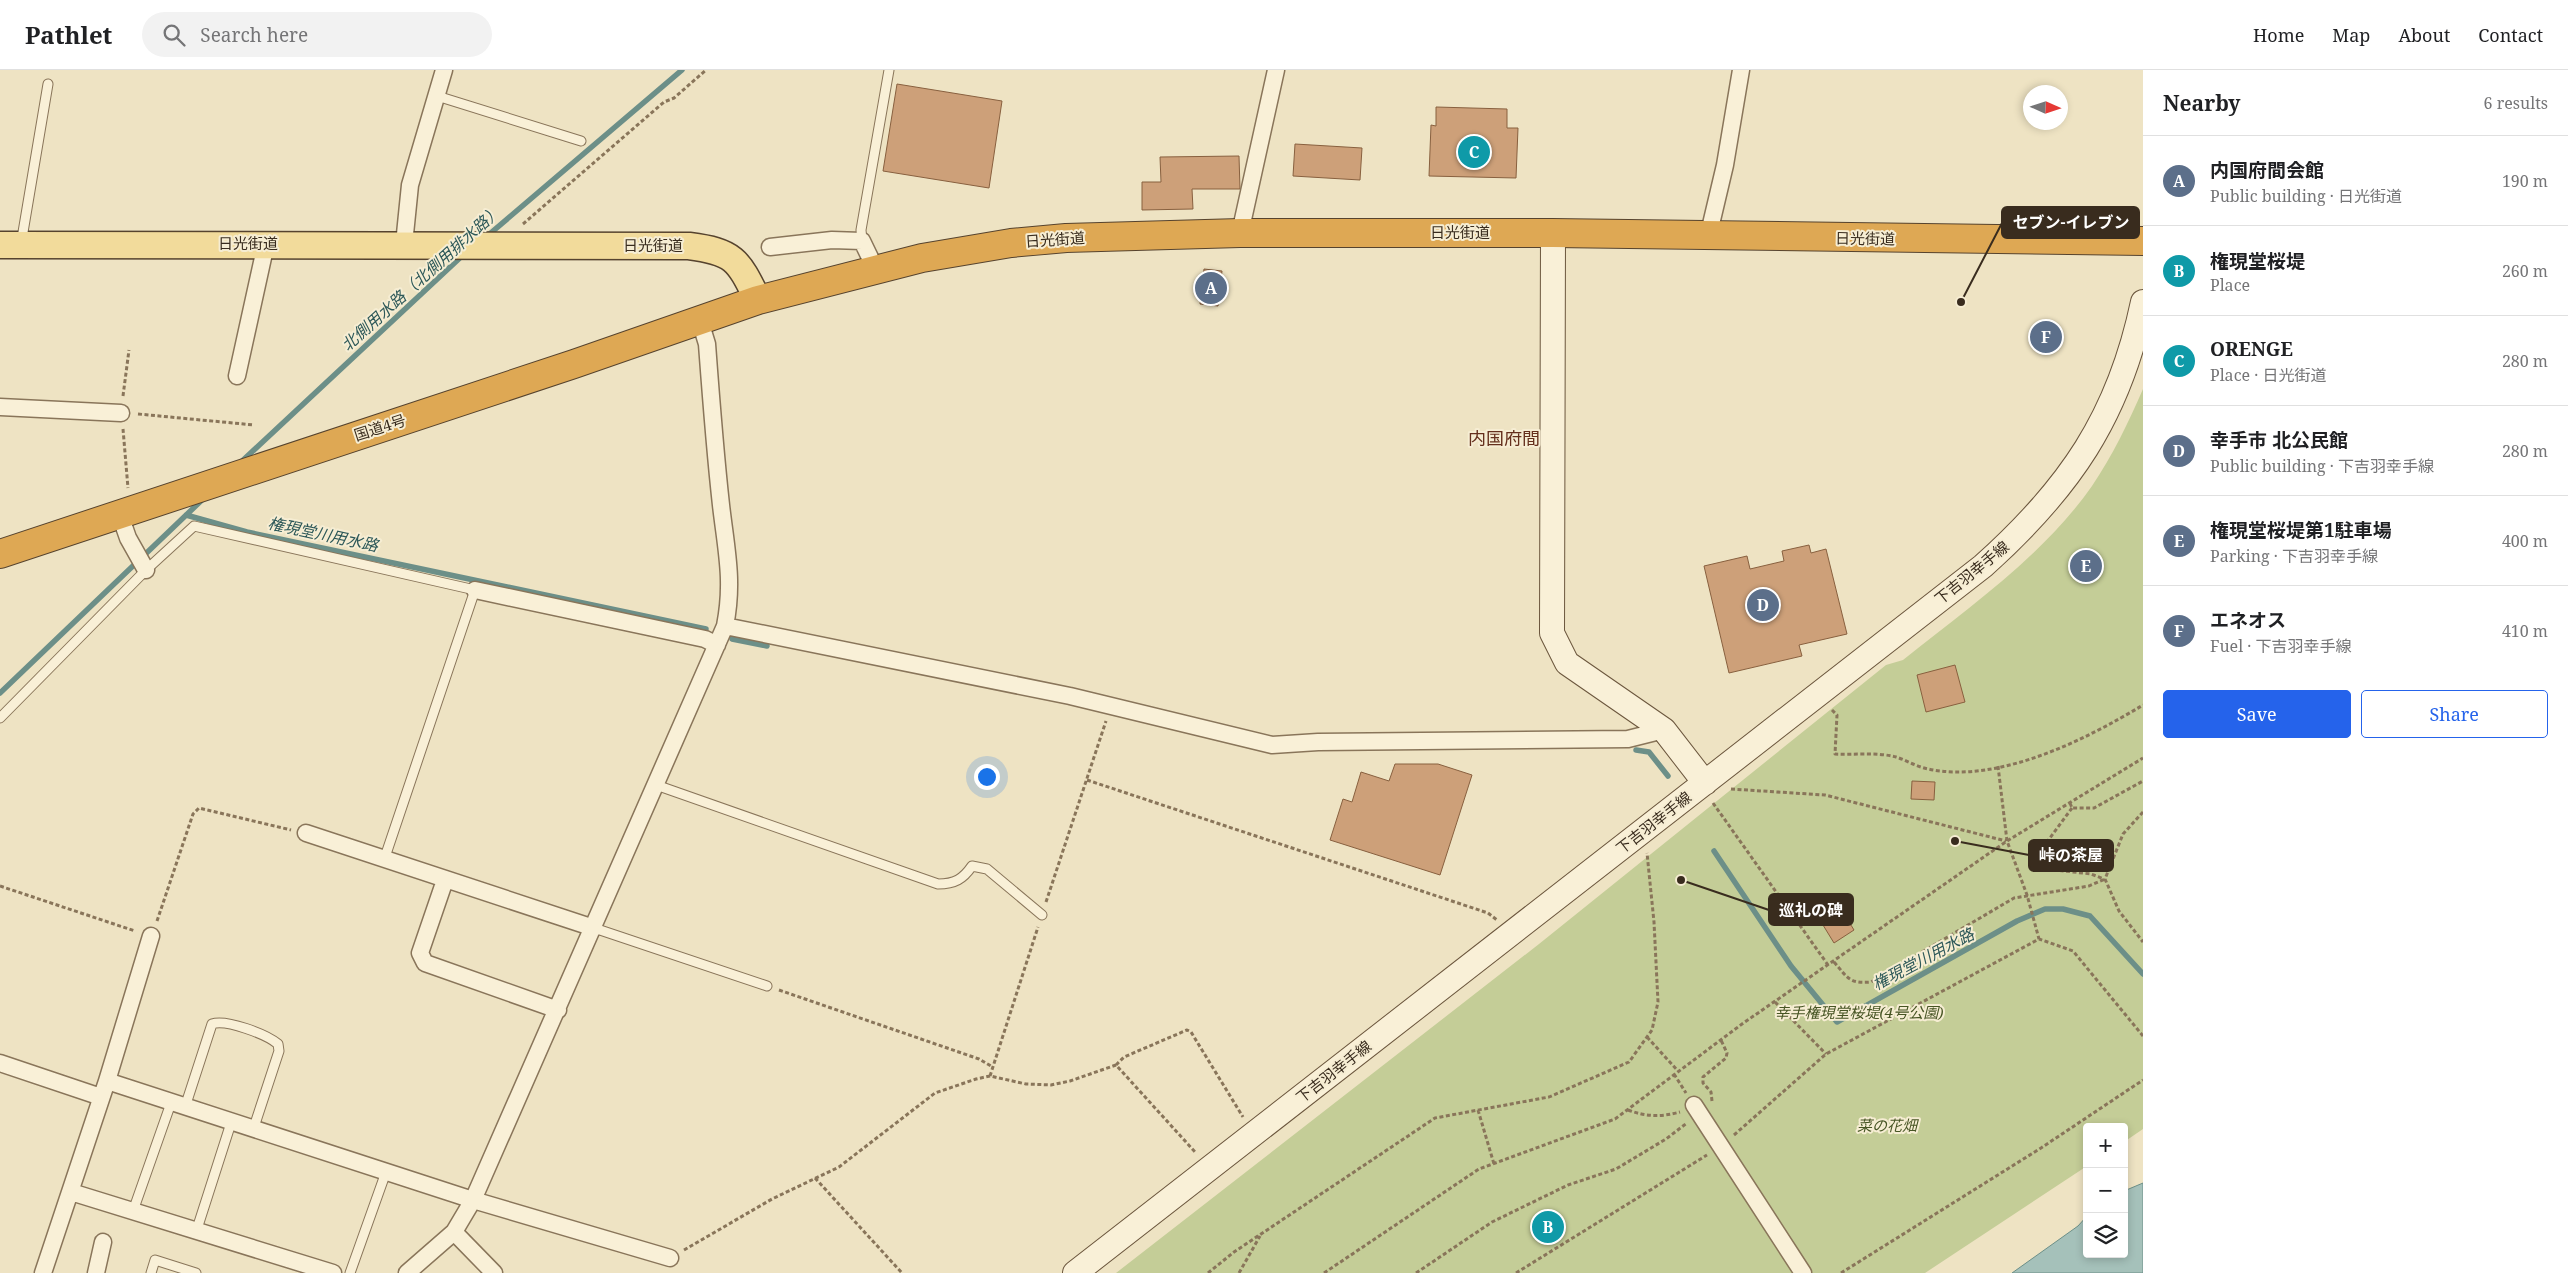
<!DOCTYPE html>
<meta charset="utf-8">
<style>
:root{--surface:#fff;--page:#f2f2f2;--text:#202124;--muted:#757577;--line:#e0e0e0;--accent:#2563eb}
body{margin:0;font-family:"Noto Serif","Noto Sans JP",serif;background:var(--page);color:var(--text)}
.controls{position:absolute;right:15px;bottom:15px;display:grid;overflow:hidden;border-radius:5px;box-shadow:0 2px 8px #0003}
.controls button{width:45px;height:45px;display:grid;place-items:center;padding:0;border:0;border-bottom:1px solid var(--line);background:var(--surface);color:var(--text);font:25px sans-serif}
.compass{position:absolute;left:2023px;top:15px;width:45px;height:45px;border-radius:50%;background:var(--surface);box-shadow:0 2px 8px #0003;rotate:93deg}
.you{position:absolute;left:986px;top:706px;width:18px;height:18px;margin:-12px;border:4px solid #fff;border-radius:50%;background:#1a73e8;box-shadow:0 0 0 8px #1a73e833}
.badge{display:grid;place-items:center;width:32px;height:32px;border-radius:50%;background:var(--accent);color:#fff;font-size:16px;font-weight:700}
.pin{position:absolute;translate:-50% -50%;border:2px solid #fff;box-shadow:0 1px 5px #0006}
.list{margin:0;padding:0;list-style:none}
h2{display:flex;justify-content:space-between;align-items:center;height:65px;margin:0;padding:0 20px;font-size:21px}
h2 small{font-size:16px;font-weight:400;color:var(--muted)}
.list li{display:grid;grid-template-columns:32px 1fr auto;gap:15px;align-items:center;box-sizing:border-box;height:90px;padding:0 20px;border-top:1px solid var(--line)}
.list b{display:block;font-size:19px;white-space:nowrap}
.list p{margin:0;font-size:16px;white-space:nowrap;color:var(--muted)}
.list em{font-size:16px;font-style:normal;color:var(--muted)}
.actions{display:flex;gap:10px;padding:15px 20px}
.actions a{flex:1;padding:11px 0;border:1px solid var(--accent);border-radius:5px;text-align:center;font-size:18px;color:var(--accent)}
.actions .main{background:var(--accent);color:#fff}
.icon{flex:none;width:28px;height:28px;fill:none;stroke:currentColor;stroke-width:2;stroke-linecap:round;stroke-linejoin:round}
.map{position:relative;flex:none;width:2143px;height:1203px;overflow:hidden}
header{display:flex;align-items:center;gap:30px;box-sizing:border-box;height:70px;padding:0 25px;background:var(--surface);border-bottom:1px solid var(--line)}
header strong{font-size:24px}
nav{display:flex;gap:28px;margin-inline-start:auto;font-size:18px}
.search{width:350px;height:45px;background:var(--page);display:flex;align-items:center;gap:12px;box-sizing:border-box;padding:0 18px;border-radius:28px;color:var(--muted);font-size:19px}
main{display:flex}
aside{flex:1;background:var(--surface)}
.map>svg:first-child{display:block}
.green{fill:#c4cd97}
.water{fill:#a5c1ba;stroke:#6c8f88}
.lines{fill:none;stroke-linecap:round;stroke-linejoin:round}
.stream{stroke:#6c8f88;stroke-width:5.5}
.building{fill:#cda079;stroke:#88603f}
.lane-casing{stroke:#89755a;stroke-width:11}
.street-casing{stroke:#89755a;stroke-width:19}
.secondary-casing{stroke:#6b563d;stroke-width:26}
.primary-casing{stroke:#56432e;stroke-width:29}
.highway-casing{stroke:#56432e;stroke-width:30}
.path{stroke:#89755a;stroke-width:3;stroke-dasharray:4 2.5;stroke-linecap:butt}
.lane{stroke:#f9f0d7;stroke-width:9}
.street{stroke:#f9f0d7;stroke-width:16}
.secondary{stroke:#f9f0d7;stroke-width:24}
.primary{stroke:#f2db9b;stroke-width:26}
.highway{stroke:#dea854;stroke-width:28}
.labels{text-anchor:middle;stroke-width:4;stroke-linejoin:round;paint-order:stroke}
.street-label{font-size:15px;fill:#392c1e;stroke:#f6edd3}
.park-label{font-size:15px;font-style:italic;fill:#475524;stroke:#f6edd3}
.water-label{font-size:16px;font-style:italic;fill:#2d5858;stroke:#f6edd3}
.quarter-label{font-size:18px;fill:#65301d;stroke:#f6edd3}
.leader{fill:none;stroke:#392c1e;stroke-width:2}
.callout-dot{fill:#392c1e;stroke:#f6edd3;stroke-width:2}
.callout{fill:#392c1e;stroke:#392c1e;stroke-width:2}
.callout-label{font-size:16px;text-anchor:middle;font-weight:bold;fill:#fff}
</style>
<header>
<strong>Pathlet</strong>
<div class="search"><svg class="icon" aria-label="search" viewBox="0 0 24 24"><circle cx="10" cy="10" r="6"/><path d="M15 15l6 6"/></svg>Search here</div>
<nav><a>Home</a><a>Map</a><a>About</a><a>Contact</a></nav>
</header>
<main>
<div class="map">
<svg width="2143" height="1203" viewBox="0 0 2143 1203">
<rect width="100%" height="100%" fill="#eee3c3"/>
<!-- green -->
<path class="green" d="M2143,319v740l-19,13v-15h-37v39l-162,107h-809l423,-329 347,-279 17,-5c66,-53 140,-104 189,-174 21,-31 36,-63 51,-97z"/>
<!-- water -->
<path class="water" d="M2143,1113v90h-131l66,-47 9,-10v38h37v-63z"/>
<g class="lines">
<!-- stream -->
<path class="stream" d="M486,167l196,-167
M240,393l223,-208
M186,445l61,17 459,97
M732,569l35,7
M0,623l204,-195
M1636,680l13,2 19,24
M1714,781l77,115 46,56 180,-101 28,-12h18l27,7 53,58"/>
</g>
<!-- building -->
<path class="building" d="M897,14l105,17 -13,87 -106,-17z
M1436,37l71,2v19h11l-2,50 -87,-2 2,-51 5,1z
M1295,74l67,4 -2,32 -67,-4z
M1239,86l1,33h-48l1,20 -51,1v-28h19l-1,-25z
M1204,199l18,2 -4,35 -18,-2z
M1809,475l2,8 15,-4 21,85 -48,11 3,11 -73,17 -25,-107 43,-10 3,13 34,-8 -2,-10z
M1955,595l10,37 -39,10 -9,-37z
M1395,694h43l34,11 -32,100 -110,-35 13,-41 9,3 9,-30 28,9z
M1912,711l23,1 -1,18 -23,-1z
M1843,842l11,18 -20,13 -11,-18z"/>
<g class="lines">
<!-- lane casing -->
<g class="lane-casing">
<path id="lane" d="M437,26l144,45
M862,171l-1,-11 28,-160
M21,174l27,-160
M0,648l146,-148 48,-44 281,64 -91,270
M656,715l282,99c17,0 25,-5 34,-18l15,3 55,46
M594,858l173,58
M185,1037l27,-83c14,-5 54,10 66,20l1,7 -26,79
M133,1141l38,-108
M196,1162l35,-109
M151,1203l4,-13 41,13
M350,1203l36,-101"/>
</g>
<!-- street casing -->
<g class="street-casing">
<path id="street" d="M1240,163l36,-163
M1708,167l17,-72 16,-95
M404,174l6,-59 34,-115
M770,177l62,-7 30,1 13,27
M237,306l29,-132
M0,337l121,6
M120,445l8,23 18,32
M475,520l230,49 12,6
M725,556l345,70 202,49 46,-3 310,-3 36,-9
M306,763l288,95
M445,810l-25,73 5,10 133,47
M0,993l101,34
M107,1011l366,119 197,58
M1694,1035l109,168
M71,1122l262,81
M454,1162l40,41
M43,1203l64,-192 44,-145
M96,1203l7,-31
M407,1203l47,-41 19,-32 252,-574c9,-45 1,-77 -4,-121 -6,-54 -10,-107 -14,-161l-7,-23"/>
</g>
<!-- secondary casing -->
<g class="secondary-casing">
<path id="secondary" d="M1553,163l-1,400 15,30 97,67 41,53
M1075,1203l908,-707c86,-77 136,-149 160,-264"/>
</g>
<!-- primary casing -->
<g class="primary-casing">
<path id="primary" d="M0,175l689,1c46,6 49,14 69,54"/>
</g>
<!-- highway casing -->
<g class="highway-casing">
<path id="highway" d="M0,484l574,-190 184,-64 164,-42 89,-15 55,-5 174,-5h313l590,8"/>
</g>
<!-- path -->
<path class="path" d="M523,154l141,-122 10,-4 32,-28
M123,326l6,-46
M138,344l116,11
M123,359l5,59
M1832,640l5,5 -2,39c18,1 43,-2 61,3 10,3 21,10 32,12 70,15 157,-29 215,-64
M1998,696l9,75 20,54 12,44
M1087,710l401,133 9,7
M1731,719l94,6 181,46
M1713,733l115,162
M2070,733l2,5h22l49,-27
M2072,738l-36,49 3,8 8,4 44,5 13,5
M2143,742l-20,22 -18,45 14,32 24,31
M0,816l135,45
M1046,832l60,-181
M157,851l36,-107 6,-6 92,22
M1834,892c14,16 15,22 37,20l143,-84 75,-12 16,-7
M779,920l200,69 12,7
M1775,932l51,52
M1647,967l31,34
M1116,995l8,-8 63,-27 4,2 52,85
M1674,1004l12,19
M990,1006l48,-149
M1712,1031l-1,-9 -8,-9v-6l23,-19 1,-5 -6,-13
M1478,1040l16,54
M1628,1040c18,7 34,7 52,2
M1734,1065l92,-81 213,-115 34,12 70,85
M815,1108l87,95
M684,1180l88,-51 67,-32 96,-74 41,-14 14,-3 36,8 25,1 19,-4 46,-16 80,88
M1208,1203l26,-21 201,-134 114,-21 80,-35 23,-32 6,-28 -4,-80 -7,-69
M1239,1203l21,-37
M1324,1203l155,-104 136,-50 127,-95 265,-183 136,-83
M1416,1203l76,-51 76,-37 48,-16 50,-30 21,-16
M1516,1203l191,-118
M1841,1203l200,-125 102,-68"/>
<!-- lane -->
<use href="#lane" class="lane"/>
<!-- street -->
<use href="#street" class="street"/>
<!-- secondary -->
<use href="#secondary" class="secondary"/>
<!-- primary -->
<use href="#primary" class="primary"/>
<!-- highway -->
<use href="#highway" class="highway"/>
</g>
<g class="labels">
<!-- street labels -->
<g class="street-label">
<text x="1460" y="168">日光街道</text>
<text transform="translate(1865 169) rotate(1)" y="5">日光街道</text>
<text transform="translate(1055 170) rotate(-4)" y="5">日光街道</text>
<text x="248" y="179">日光街道</text>
<text x="653" y="181">日光街道</text>
<text transform="translate(380 358) rotate(-18)" y="5">国道4号</text>
<text transform="translate(1972 503) rotate(-39)" y="5">下吉羽幸手線</text>
<text transform="translate(1654 753) rotate(-38)" y="5">下吉羽幸手線</text>
<text transform="translate(1334 1002) rotate(-38)" y="5">下吉羽幸手線</text>
</g>
<!-- park labels -->
<g class="park-label">
<text x="1859" y="948">幸手権現堂桜堤(4号公園)</text>
<text x="1887" y="1061">菜の花畑</text>
</g>
<!-- water labels -->
<g class="water-label">
<text transform="translate(421 208) rotate(-42)" y="6">北側用水路（北側用排水路）</text>
<text transform="translate(323 464) rotate(12)" y="6">権現堂川用水路</text>
<text transform="translate(1923 889) rotate(-28)" y="6">権現堂川用水路</text>
</g>
<!-- quarter labels -->
<g class="quarter-label">
<text x="1504" y="375">内国府間</text>
</g>
</g>
<!-- callouts -->
<path class="leader" d="M1961 232L2002 153M1955 771L2029 785M1681 810L1769 840"/>
<g class="callout-dot">
<circle cx="1961" cy="232" r="5"/>
<circle cx="1955" cy="771" r="5"/>
<circle cx="1681" cy="810" r="5"/>
</g>
<g class="callout">
<rect x="2002" y="137" width="137" height="31" rx="5"/>
<rect x="2029" y="770" width="84" height="31" rx="5"/>
<rect x="1769" y="824" width="84" height="31" rx="5"/>
</g>
<g class="callout-label">
<text x="2071" y="158">セブン-イレブン</text>
<text x="2071" y="791">峠の茶屋</text>
<text x="1811" y="846">巡礼の碑</text>
</g>
</svg>
<div class="controls">
<button>+</button>
<button>−</button>
<button><svg class="icon" aria-label="layers" viewBox="0 0 24 24"><path d="M12 4l9 5-9 5-9-5zM3 14l9 5 9-5"/></svg></button>
</div>
<svg class="compass" viewBox="-18 -18 36 36"><path d="M0-13l5 13h-10z" fill="#e53935"/><path d="M0 13l5-13h-10z" fill="#757577"/></svg>
<div class="you"></div>
<div class="pin badge" style="left:1211px;top:218px;background:#5c6f8a">A</div>
<div class="pin badge" style="left:1548px;top:1157px;background:#0f9aa8">B</div>
<div class="pin badge" style="left:1474px;top:82px;background:#0f9aa8">C</div>
<div class="pin badge" style="left:1763px;top:535px;background:#5c6f8a">D</div>
<div class="pin badge" style="left:2086px;top:496px;background:#5c6f8a">E</div>
<div class="pin badge" style="left:2046px;top:267px;background:#5c6f8a">F</div>
</div>
<aside>
<h2>Nearby<small>6 results</small></h2>
<ul class="list">
<li><span class="badge" style="background:#5c6f8a">A</span><div><b>内国府間会館</b><p>Public building · 日光街道</p></div><em>190 m</em></li>
<li><span class="badge" style="background:#0f9aa8">B</span><div><b>権現堂桜堤</b><p>Place</p></div><em>260 m</em></li>
<li><span class="badge" style="background:#0f9aa8">C</span><div><b>ORENGE</b><p>Place · 日光街道</p></div><em>280 m</em></li>
<li><span class="badge" style="background:#5c6f8a">D</span><div><b>幸手市 北公民館</b><p>Public building · 下吉羽幸手線</p></div><em>280 m</em></li>
<li><span class="badge" style="background:#5c6f8a">E</span><div><b>権現堂桜堤第1駐車場</b><p>Parking · 下吉羽幸手線</p></div><em>400 m</em></li>
<li><span class="badge" style="background:#5c6f8a">F</span><div><b>エネオス</b><p>Fuel · 下吉羽幸手線</p></div><em>410 m</em></li>
</ul>
<div class="actions"><a class="main">Save</a><a>Share</a></div>
</aside>
</main>
